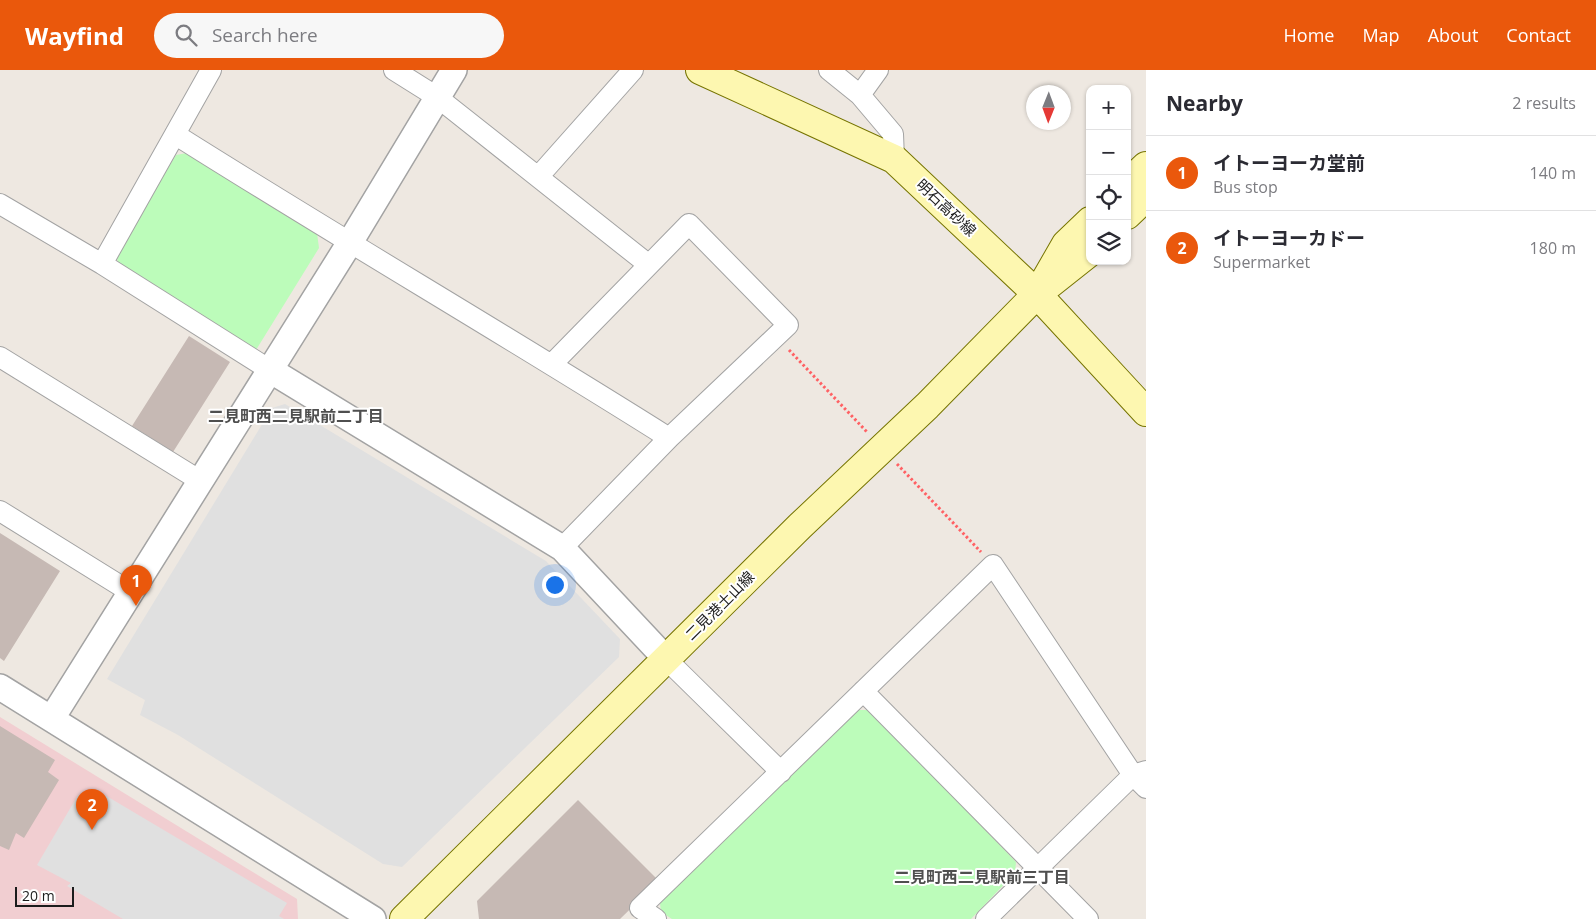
<!DOCTYPE html>
<meta charset="utf-8">
<style>
:root{--surface:#fff;--page:#f7f7f7;--text:#2b2b33;--muted:#7c7c81;--line:#e1e1e2;--accent:#ea580c}
body{margin:0;font-family:"Open Sans","Noto Sans JP",sans-serif;background:var(--page);color:var(--text)}
.controls{position:absolute;right:15px;top:15px;display:grid;overflow:hidden;border-radius:10px;box-shadow:0 1px 4px #0004}
.controls button{width:45px;height:45px;display:grid;place-items:center;padding:0;border:0;border-bottom:1px solid var(--line);background:var(--surface);color:var(--text);font:25px sans-serif}
.compass{position:absolute;left:1026px;top:15px;width:45px;height:45px;border-radius:50%;background:var(--surface);box-shadow:0 1px 4px #0004;rotate:181deg}
.scale{position:absolute;left:15px;bottom:12px;width:59px;box-sizing:border-box;padding-left:5px;border:2px solid #1c1c1c;border-top:0;font-size:14px;line-height:18px;white-space:nowrap;color:#1c1c1c;-webkit-text-stroke:4px #fff;paint-order:stroke}
.you{position:absolute;left:554px;top:514px;width:18px;height:18px;margin:-12px;border:4px solid #fff;border-radius:50%;background:#1a73e8;box-shadow:0 0 0 8px #1a73e833}
.badge{display:grid;place-items:center;width:32px;height:32px;border-radius:50%;background:var(--accent);color:#fff;font-size:16px;font-weight:700}
.pin{position:absolute;translate:-50% -41px;filter:drop-shadow(0 1px 2px #0008)}
.pin::after{content:'';position:absolute;top:26px;width:18px;height:15px;background:inherit;clip-path:polygon(0 0,100% 0,50% 100%)}
.list{margin:0;padding:0;list-style:none}
h2{display:flex;justify-content:space-between;align-items:center;height:65px;margin:0;padding:0 20px;font-size:21px}
h2 small{font-size:16px;font-weight:400;color:var(--muted)}
.list li{display:grid;grid-template-columns:32px 1fr auto;gap:15px;align-items:center;box-sizing:border-box;height:75px;padding:0 20px;border-top:1px solid var(--line)}
.list b{display:block;font-size:19px;white-space:nowrap}
.list p{margin:0;font-size:16px;white-space:nowrap;color:var(--muted)}
.list em{font-size:16px;font-style:normal;color:var(--muted)}
.icon{flex:none;width:28px;height:28px;fill:none;stroke:currentColor;stroke-width:2;stroke-linecap:round;stroke-linejoin:round}
.map{position:relative;flex:none;width:1146px;height:849px;overflow:hidden}
header{display:flex;align-items:center;gap:30px;box-sizing:border-box;height:70px;padding:0 25px;background:var(--accent);color:#fff}
header strong{font-size:24px}
nav{display:flex;gap:28px;margin-inline-start:auto;font-size:18px}
.search{width:350px;height:45px;background:var(--page);display:flex;align-items:center;gap:12px;box-sizing:border-box;padding:0 18px;border-radius:28px;color:var(--muted);font-size:19px}
main{display:flex}
aside{flex:1;background:var(--surface)}
.map>svg:first-child{display:block}
.commercial{fill:#f1ced1}
.park{fill:#bcfcba}
.parking{fill:#e0e0e0}
.building{fill:#c6b9b4}
.lines{fill:none;stroke-linecap:round;stroke-linejoin:round}
.minor-casing{stroke:#a3a3a3;stroke-width:22}
.tertiary-casing{stroke:#a3a3a3;stroke-width:28}
.secondary-casing{stroke:#767400;stroke-width:30}
.path{stroke:#ff6164;stroke-width:3;stroke-dasharray:2.5 2.5;stroke-linecap:butt}
.minor{stroke:#fff;stroke-width:20}
.tertiary{stroke:#fff;stroke-width:25}
.secondary{stroke:#fdf7b0;stroke-width:28}
.labels{text-anchor:middle;stroke-width:4;stroke-linejoin:round;paint-order:stroke}
.street-label{font-size:15px;fill:#1c1c1c;stroke:#fff}
.neighbourhood-label{font-size:16px;font-weight:bold;fill:#4f4f4f;stroke:#fff}
</style>
<header>
<strong>Wayfind</strong>
<div class="search"><svg class="icon" aria-label="search" viewBox="0 0 24 24"><circle cx="10" cy="10" r="6"/><path d="M15 15l6 6"/></svg>Search here</div>
<nav><a>Home</a><a>Map</a><a>About</a><a>Contact</a></nav>
</header>
<main>
<div class="map">
<svg width="1146" height="849" viewBox="0 0 1146 849">
<rect width="100%" height="100%" fill="#eee8e1"/>
<!-- commercial -->
<path class="commercial" d="M0,647l297,182 1,20h-298z"/>
<!-- park -->
<path class="park" d="M187,83l130,80 2,15 -63,102 -137,-83 -3,-13 60,-99z
M858,640h12l146,152 -1,11 -44,46h-299l-11,-7 -1,-9z"/>
<!-- parking -->
<path class="parking" d="M285,334l261,157 74,78 -1,18 -217,210 -19,-3 -205,-129 -38,-20 5,-15 -38,-21 165,-271z
M98,721l189,112 -8,13 5,3h-161l-56,-33 4,-3 -34,-18 41,-70 11,6z"/>
<!-- building -->
<path class="building" d="M189,266l41,26 -57,90 -41,-26z
M0,463l60,38 -56,90 -4,-3z
M0,656l55,34 -7,12 11,8 -35,58 -8,-5 -7,17 -9,-4z
M578,730l81,81 -39,38h-141l-2,-18z"/>
<g class="lines">
<!-- minor casing -->
<g class="minor-casing">
<path id="minor" d="M394,0l43,27 212,168
M829,0l31,25 33,39 1,25
M860,25l18,-25
M176,65c163,103 330,200 493,303
M538,107l95,-107
M0,134l102,60 168,106
M102,194l109,-194
M0,287l199,123
M552,294l137,-140 99,101 -119,113 -107,110
M0,441l132,82
M667,590l114,112
M863,621l225,228
M656,849l-16,-11 353,-343 140,210 13,13
M986,849l147,-144 13,-4"/>
</g>
<!-- tertiary casing -->
<g class="tertiary-casing">
<path id="tertiary" d="M270,300l292,178 105,112
M0,617l373,232
M52,648l297,-474 105,-174"/>
</g>
<!-- secondary casing -->
<g class="secondary-casing">
<path id="secondary" d="M700,0l194,89 143,135 109,118
M1127,114l19,-18
M1127,145l19,-18
M1043,214l23,-40 24,-23
M404,849l396,-393 127,-120 110,-112 53,-42"/>
</g>
<!-- path -->
<path class="path" d="M789,280l78,82
M897,394l84,88"/>
<!-- minor -->
<use href="#minor" class="minor"/>
<!-- tertiary -->
<use href="#tertiary" class="tertiary"/>
<!-- secondary -->
<use href="#secondary" class="secondary"/>
</g>
<g class="labels">
<!-- street labels -->
<g class="street-label">
<text transform="translate(946 138) rotate(43)" y="5">明石高砂線</text>
<text transform="translate(720 536) rotate(-45)" y="5">二見港土山線</text>
</g>
<!-- neighbourhood labels -->
<g class="neighbourhood-label">
<text x="296" y="352">二見町西二見駅前二丁目</text>
<text x="982" y="813">二見町西二見駅前三丁目</text>
</g>
</g>
</svg>
<div class="controls">
<button>+</button>
<button>−</button>
<button><svg class="icon" aria-label="locate" viewBox="0 0 24 24"><circle cx="12" cy="12" r="6"/><path d="M12 2v4M12 18v4M2 12h4M18 12h4"/></svg></button>
<button><svg class="icon" aria-label="layers" viewBox="0 0 24 24"><path d="M12 4l9 5-9 5-9-5zM3 14l9 5 9-5"/></svg></button>
</div>
<svg class="compass" viewBox="-18 -18 36 36"><path d="M0-13l5 13h-10z" fill="#e53935"/><path d="M0 13l5-13h-10z" fill="#7c7c81"/></svg>
<div class="scale">20 m</div>
<div class="you"></div>
<div class="pin badge" style="left:136px;top:536px">1</div>
<div class="pin badge" style="left:92px;top:760px">2</div>
</div>
<aside>
<h2>Nearby<small>2 results</small></h2>
<ul class="list">
<li><span class="badge">1</span><div><b>イトーヨーカ堂前</b><p>Bus stop</p></div><em>140 m</em></li>
<li><span class="badge">2</span><div><b>イトーヨーカドー</b><p>Supermarket</p></div><em>180 m</em></li>
</ul>
</aside>
</main>
